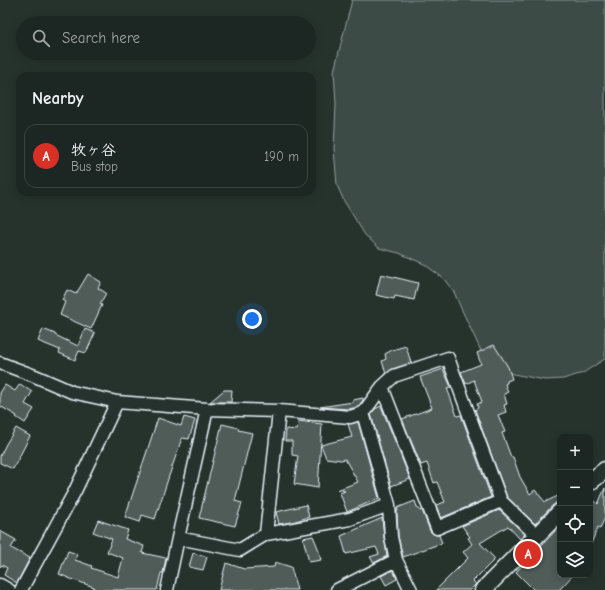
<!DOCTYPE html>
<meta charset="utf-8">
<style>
:root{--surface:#1c2622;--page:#29322f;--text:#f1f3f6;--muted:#a0a5a5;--line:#3a4340;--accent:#d93025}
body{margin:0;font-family:"Comic Neue","Klee One",sans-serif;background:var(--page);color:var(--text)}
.controls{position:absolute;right:12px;bottom:12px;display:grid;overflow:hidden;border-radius:8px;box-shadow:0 2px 10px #0003}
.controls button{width:36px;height:36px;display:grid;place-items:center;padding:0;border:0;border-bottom:1px solid var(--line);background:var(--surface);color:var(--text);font:20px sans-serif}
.you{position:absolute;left:252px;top:319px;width:14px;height:14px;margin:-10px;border:3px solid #fff;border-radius:50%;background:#1a73e8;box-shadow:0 0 0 6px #1a73e833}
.badge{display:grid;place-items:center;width:26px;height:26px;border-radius:50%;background:var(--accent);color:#fff;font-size:13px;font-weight:700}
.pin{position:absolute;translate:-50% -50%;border:2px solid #fff;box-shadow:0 1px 4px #0006}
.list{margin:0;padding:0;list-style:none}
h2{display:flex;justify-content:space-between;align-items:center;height:52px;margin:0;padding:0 16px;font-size:17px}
h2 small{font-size:13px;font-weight:400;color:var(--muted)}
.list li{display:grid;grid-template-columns:26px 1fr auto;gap:12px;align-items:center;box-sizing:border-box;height:64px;margin:0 8px 8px;padding:0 8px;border:1px solid var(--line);border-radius:12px}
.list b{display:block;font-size:15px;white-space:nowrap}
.list p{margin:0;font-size:13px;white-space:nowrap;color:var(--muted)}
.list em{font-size:13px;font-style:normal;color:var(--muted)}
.icon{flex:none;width:22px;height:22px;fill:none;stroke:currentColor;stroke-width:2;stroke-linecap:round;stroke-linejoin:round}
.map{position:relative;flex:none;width:605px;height:590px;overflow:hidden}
.search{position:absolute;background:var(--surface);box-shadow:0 2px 10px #0003;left:16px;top:16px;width:300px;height:44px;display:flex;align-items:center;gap:10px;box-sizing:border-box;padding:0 14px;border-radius:22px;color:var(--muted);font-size:15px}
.panel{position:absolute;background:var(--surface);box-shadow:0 2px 10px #0003;left:16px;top:72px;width:300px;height:124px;border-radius:12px}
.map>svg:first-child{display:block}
.green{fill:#3e4b47;stroke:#939ea0}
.building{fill:#505c59;stroke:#e8f1f8}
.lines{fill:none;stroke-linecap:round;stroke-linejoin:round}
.street-casing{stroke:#e8f1f8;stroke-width:15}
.secondary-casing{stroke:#e8f1f8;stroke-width:19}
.street{stroke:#26332d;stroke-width:12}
.secondary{stroke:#26332d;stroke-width:16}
</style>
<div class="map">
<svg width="605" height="590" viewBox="0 0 605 590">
<rect width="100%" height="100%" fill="#26332d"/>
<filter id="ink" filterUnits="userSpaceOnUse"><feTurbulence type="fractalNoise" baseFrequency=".025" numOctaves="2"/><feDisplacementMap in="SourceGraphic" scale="8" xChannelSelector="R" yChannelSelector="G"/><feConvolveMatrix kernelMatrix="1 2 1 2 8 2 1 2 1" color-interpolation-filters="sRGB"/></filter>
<g filter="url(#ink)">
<!-- green -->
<path class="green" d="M352,0h253v359l-2,1 -20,13 -20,6 -18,1 -32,-6 -17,-8 -14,-13 -22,-47 -6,-14 -11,-14 -19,-14 -25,-11 -20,-5 -14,-13 -21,-34 -7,-16 -3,-36 2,-45 -2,-33z"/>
<!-- building -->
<path class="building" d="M88,274l13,8 -3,6 8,5 -6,11 2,1 -11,24 -31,-14 5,-13 -3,-2 5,-10 9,4z
M381,274l37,9 -4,17 -19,-4 -1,3 -18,-4z
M43,329l12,5v1l23,11 7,-17 10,4 -9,20 -7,-2 -4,9 -16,-7 1,-3 -22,-9z
M494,345l14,22 4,12 -5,2v2l-2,1 3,8 -4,2 3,10 -3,1 2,7 -8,3 7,17 -3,1 9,24h2l7,20 10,17 5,-4 10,12 15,-7v5l-7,5 -18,19 -28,-27 -32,-87 3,-2 -1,-4 5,-2 -8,-22 -8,4 -5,-12 20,-8 -4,-11z
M406,346l5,17 -19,6 -6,5 -4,-13 4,-2 -1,-5 7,-4z
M443,369l8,18 -4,1 10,28 4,-1 30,82 -50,21 -5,-13 9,-3 -8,-20 -3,1 -7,-20 -6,2 -19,-46 30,-11 -12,-31z
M20,384l12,8 -7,12 9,5 -9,14 -9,-6 1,-1 -17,-10v-13l5,-8 10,6z
M224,390h8l-1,12h-21z
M363,398v2l-5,7 -9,2 -29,-2 33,-5v-2z
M381,406l29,73 -19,7 -20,-72 4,-5z
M184,417l11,3 -6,19 -7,-1 -13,38 -14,43 -13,-4 -2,7 -15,-5 33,-99 23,8z
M298,421l24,3 -4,64 -24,-4 4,-28 -6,-1v-14h-7l1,-12 11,1z
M358,422l21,76 -32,14 -7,-19 5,-2 -8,-1 21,-8 -13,-23 -4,1 -15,-2 -5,-13 31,-8 -4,-13z
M222,424l17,4 -1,2 14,3 -17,68 7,2 -7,23 -36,-8z
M16,428l14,8 -17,33 -13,-6v-7l6,-12z
M605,488v30l-5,10 -2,-1 -8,19v-49l8,7z
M415,501l2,6h1l2,4 2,-1 8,21 3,3 3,1h3l3,8 -39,14 -5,-21 -1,-24 1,-1 -1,-3z
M306,505l3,12 -17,5 -13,2 -3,-12z
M499,510l26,24 -5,5 -12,-13 -28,17 15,16 -22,22 3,3 -6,6h-34l32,-32 -5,-6 9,-8 -4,-6 2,-1 -8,-11z
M382,518l2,19 3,19 -13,7 -4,-6 9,-3 -3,-7 -30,7 -5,-18z
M98,520l30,10 -3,9 19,7 -2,7 24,5 -3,15h-2l-4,17h-64l1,-3 -23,-8 -12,-5 9,-23 9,3 -2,6 17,6 -1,2 27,9 5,-19 -16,-6 5,-13 -19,-7z
M560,526v49h13l-14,15h-25l-18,-18z
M0,531l16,9 -5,8 19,10 -13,25 -13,-8 3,-7 -5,-3 -2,2z
M313,536l5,12 3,12 -12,2 -6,-24z
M193,553l14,4 -4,13 -14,-3z
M275,562l16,5 6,23h-78l7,-27 18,6 30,-2z
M393,570l4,9 -11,6 -5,-9z"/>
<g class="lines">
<!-- street casing -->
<g class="street-casing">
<path id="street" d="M0,363l35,13 37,16 45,10
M382,387l55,141 64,-27
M363,413l26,92 2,32 5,23 15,30
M266,534l13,-123
M178,538l62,12 26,-16 84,-15 39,-14
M0,585l9,5
M21,590l54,-99 42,-89 90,7 72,2 71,6 13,-4 19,-26 12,-11 54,-18 53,143 36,35
M167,590l11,-52 29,-129
M337,590l59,-30"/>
</g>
<!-- secondary casing -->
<g class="secondary-casing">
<path id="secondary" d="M590,482l15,-12
M483,590l77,-78"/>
</g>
<!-- street -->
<use href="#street" class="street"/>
<!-- secondary -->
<use href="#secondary" class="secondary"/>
</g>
</g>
</svg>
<div class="controls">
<button>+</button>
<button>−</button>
<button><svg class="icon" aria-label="locate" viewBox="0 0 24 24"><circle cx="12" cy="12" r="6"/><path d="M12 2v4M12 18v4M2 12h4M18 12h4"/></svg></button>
<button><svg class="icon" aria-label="layers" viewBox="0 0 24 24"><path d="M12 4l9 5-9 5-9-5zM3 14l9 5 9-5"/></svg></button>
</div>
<div class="you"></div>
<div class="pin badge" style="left:528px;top:554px">A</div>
<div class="search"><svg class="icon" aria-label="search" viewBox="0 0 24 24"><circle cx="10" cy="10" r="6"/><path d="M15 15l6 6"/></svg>Search here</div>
<section class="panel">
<h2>Nearby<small></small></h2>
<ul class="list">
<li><span class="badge">A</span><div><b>牧ヶ谷</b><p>Bus stop</p></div><em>190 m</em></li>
</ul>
</section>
</div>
